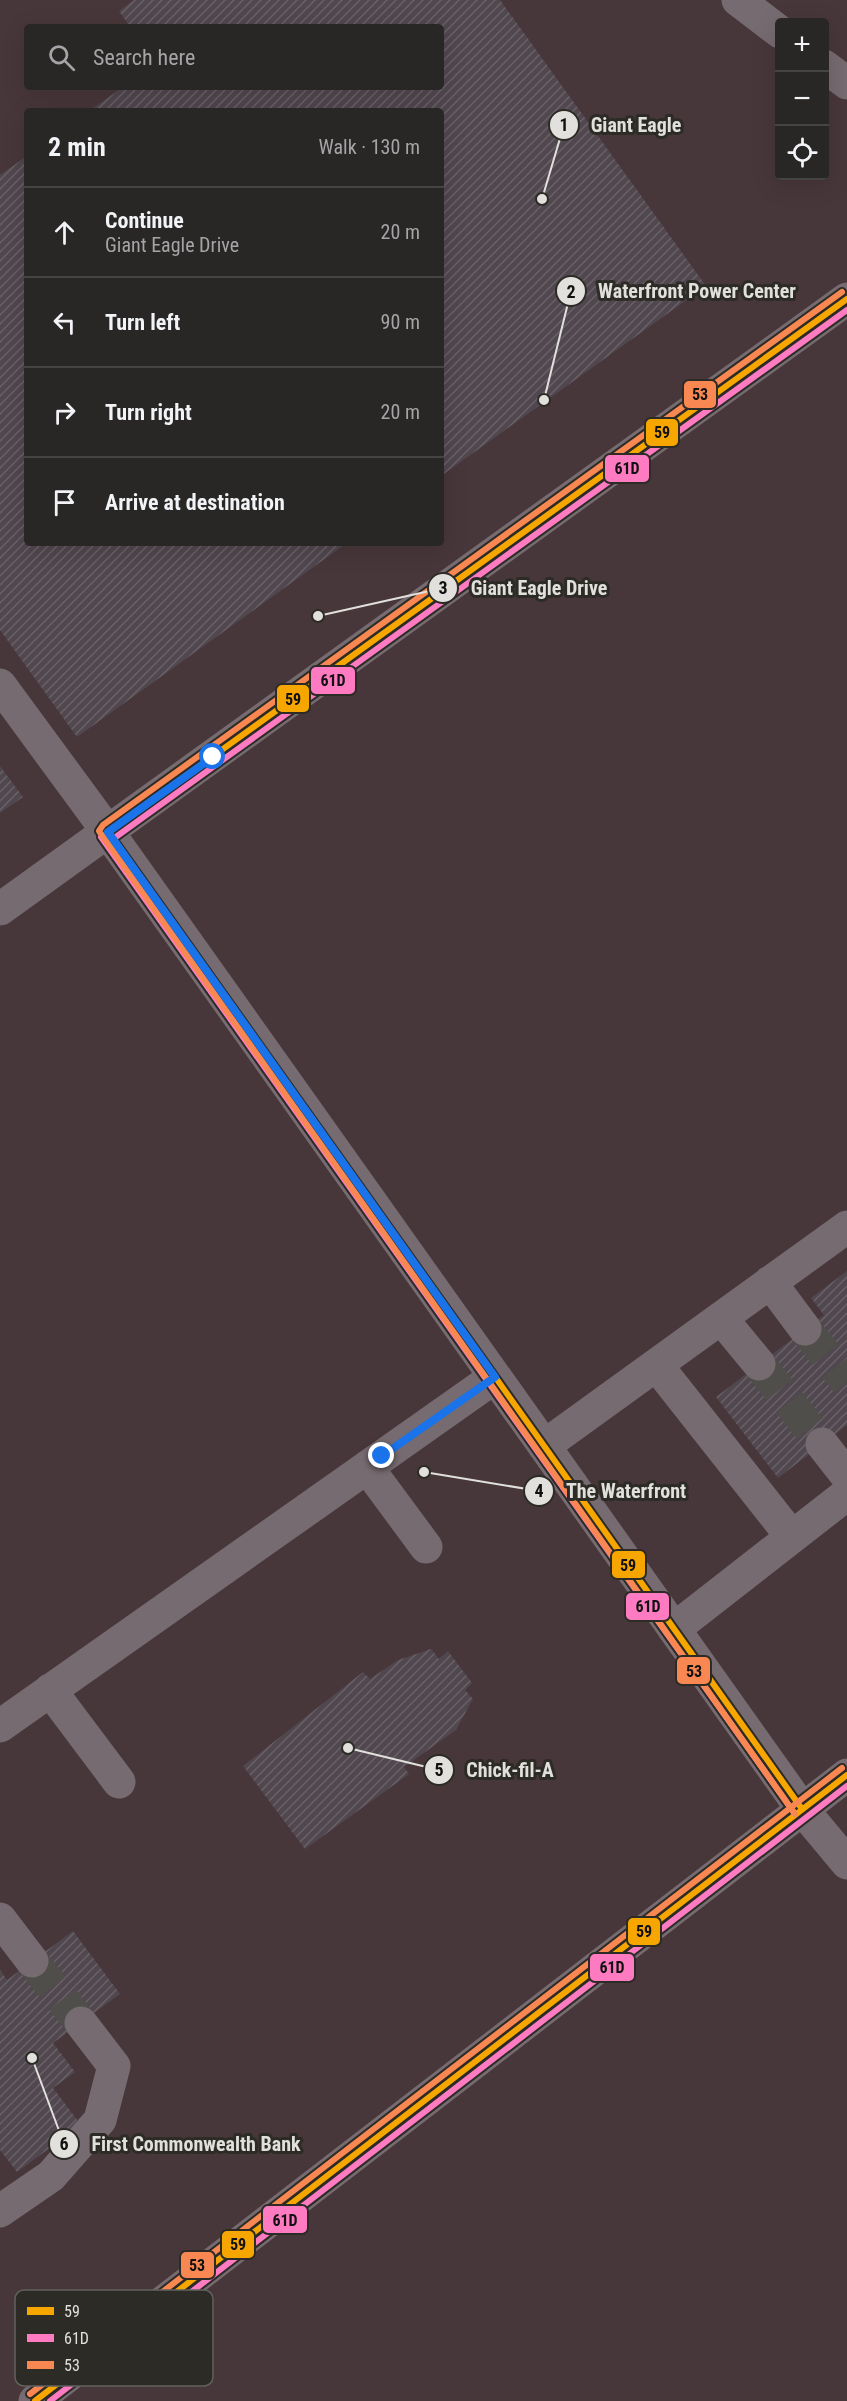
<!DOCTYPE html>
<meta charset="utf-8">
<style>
:root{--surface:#282725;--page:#302f2d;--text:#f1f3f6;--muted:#a5a5a7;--line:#444442}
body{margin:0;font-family:"Roboto Condensed",sans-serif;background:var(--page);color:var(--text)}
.controls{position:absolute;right:18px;top:18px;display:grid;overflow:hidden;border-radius:6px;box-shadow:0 6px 24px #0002}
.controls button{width:54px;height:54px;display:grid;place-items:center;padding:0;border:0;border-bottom:2px solid var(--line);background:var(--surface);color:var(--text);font:30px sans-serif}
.stop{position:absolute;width:18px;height:18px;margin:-14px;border:4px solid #1a73e8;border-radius:50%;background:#fff}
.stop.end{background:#1a73e8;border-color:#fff;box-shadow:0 2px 6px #0008}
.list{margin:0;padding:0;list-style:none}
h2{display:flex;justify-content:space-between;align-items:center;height:78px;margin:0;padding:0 24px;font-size:26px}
h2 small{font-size:20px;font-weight:400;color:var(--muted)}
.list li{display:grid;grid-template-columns:39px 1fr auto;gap:18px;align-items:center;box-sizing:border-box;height:90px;padding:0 24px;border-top:2px solid var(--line)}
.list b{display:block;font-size:22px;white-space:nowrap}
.list p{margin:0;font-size:20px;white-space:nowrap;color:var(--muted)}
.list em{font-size:20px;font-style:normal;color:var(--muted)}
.icon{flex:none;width:33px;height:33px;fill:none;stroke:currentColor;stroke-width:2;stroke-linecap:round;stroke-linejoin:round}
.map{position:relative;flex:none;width:847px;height:2401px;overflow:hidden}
.search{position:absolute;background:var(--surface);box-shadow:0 6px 24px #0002;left:24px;top:24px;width:420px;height:66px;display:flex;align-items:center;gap:15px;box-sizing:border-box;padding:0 21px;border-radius:6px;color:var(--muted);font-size:22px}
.panel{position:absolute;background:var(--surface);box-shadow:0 6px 24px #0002;left:24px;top:108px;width:420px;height:438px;border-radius:6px}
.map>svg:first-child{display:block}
.commercial{fill:#48373a;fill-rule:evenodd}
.building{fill:url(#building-hatch)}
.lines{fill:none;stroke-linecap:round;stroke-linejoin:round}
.minor-tunnel{stroke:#504e4b;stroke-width:33;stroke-dasharray:33 16;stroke-linecap:butt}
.minor{stroke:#766b70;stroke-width:33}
.bus-1-casing{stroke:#2c2b26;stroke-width:10}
.bus-2-casing{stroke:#2c2b26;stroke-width:10}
.bus-3-casing{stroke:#2c2b26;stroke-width:10}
.bus-1{stroke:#f7a600;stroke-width:6}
.bus-2{stroke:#fe7ac1;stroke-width:6}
.bus-3{stroke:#f88751;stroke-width:6}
.route{stroke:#1a73e8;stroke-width:8}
.key{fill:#2c2b26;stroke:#62615d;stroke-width:1.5}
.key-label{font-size:16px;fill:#e1e0dc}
.leader{fill:none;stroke:#e1e0dc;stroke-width:2}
.callout-dot{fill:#e1e0dc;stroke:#2c2b26;stroke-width:2}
.mark-label{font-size:18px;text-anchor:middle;font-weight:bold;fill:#111}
.callout-label{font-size:20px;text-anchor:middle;font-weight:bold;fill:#e1e0dc;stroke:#2c2b26;stroke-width:6;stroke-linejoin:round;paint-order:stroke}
.line-badge{stroke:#2c2b26;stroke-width:2}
.pale-badge-label{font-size:16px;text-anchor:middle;font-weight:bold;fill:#111}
</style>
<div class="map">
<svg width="847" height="2401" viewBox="0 0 847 2401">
<defs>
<pattern id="building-hatch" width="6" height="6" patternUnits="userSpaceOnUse" patternTransform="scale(1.5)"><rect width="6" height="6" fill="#51474f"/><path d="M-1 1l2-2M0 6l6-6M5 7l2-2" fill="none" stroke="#6a6168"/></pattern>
</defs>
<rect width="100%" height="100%" fill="#363431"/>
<!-- commercial -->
<path class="commercial" d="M0,0h847v2401h-847zM780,22h44v154h-44zM27,27h414v60h-414zM27,111h414v432h-414z"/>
<!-- building -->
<path class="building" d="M134,0h366l206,286 -265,190v-365h-352l34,-24h318v-60h-311l-11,-16z
M27,156v387h320l-270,194 -77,-107v-455z
M0,766l23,31 -23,16z
M847,1271v154l-69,53 -62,-81 108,-82 -13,-17z
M431,1649l8,10 9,-8 24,32 -7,7 8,9 -17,31 -52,37 5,7 -104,75 -62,-83 120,-94 7,7 28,-19z
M73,1931l47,63 -67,49 22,29 -22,16 28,37 -64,47 -17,-22v-180l7,10z"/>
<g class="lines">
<!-- minor-tunnel -->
<path class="minor-tunnel" d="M805,1329l42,53
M759,1364l63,80
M32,1961l49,62"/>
<!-- minor -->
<path class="minor" d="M738,0l42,32
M824,66l23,17
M0,685l108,147 694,977 45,54
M0,909l847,-610
M770,1282l35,47
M721,1318l38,46
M658,1367l134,170
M822,1444l25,32
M544,1446l303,-219
M367,1467l59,80
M674,1629l173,-135
M50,1690l69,92
M0,1726l495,-349
M0,1919l32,42
M0,2211l51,-35 49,-56 14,-54 -33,-43
M35,2401l812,-626"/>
<!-- bus-1 casing -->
<g class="bus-1-casing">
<path id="bus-1" d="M108,832l694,977
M108,832l739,-533
M35,2401l812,-626"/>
</g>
<!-- bus-2 casing -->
<g class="bus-2-casing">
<path id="bus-2" d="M101,837l694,977
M113,839l734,-529
M50,2401l797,-615"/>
</g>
<!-- bus-3 casing -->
<g class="bus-3-casing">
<path id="bus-3" d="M795,1814l-696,-983 4,-6 739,-533
M30,2394l812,-626"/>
</g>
<!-- bus-1 -->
<use href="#bus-1" class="bus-1"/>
<!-- bus-2 -->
<use href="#bus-2" class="bus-2"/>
<!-- bus-3 -->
<use href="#bus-3" class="bus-3"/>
</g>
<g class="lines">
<!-- route -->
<path class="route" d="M213,757l-105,75 387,545 -113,79"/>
</g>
<!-- legend -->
<rect x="15" y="2290" width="198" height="96" rx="9" class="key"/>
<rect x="27" y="2307" width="27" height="8" fill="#f7a600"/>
<rect x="27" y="2334" width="27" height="8" fill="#fe7ac1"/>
<rect x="27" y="2361" width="27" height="8" fill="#f88751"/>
<g class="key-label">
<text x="64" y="2317">59</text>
<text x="64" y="2344">61D</text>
<text x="64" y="2371">53</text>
</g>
<!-- callouts -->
<path class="leader" d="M542 199L564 125M544 400L571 291M318 616L443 588M424 1472L539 1491M348 1748L439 1770M32 2058L64 2144"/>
<g class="callout-dot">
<circle cx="542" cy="199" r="6"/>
<circle cx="544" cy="400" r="6"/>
<circle cx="318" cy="616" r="6"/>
<circle cx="424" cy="1472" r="6"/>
<circle cx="348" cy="1748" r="6"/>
<circle cx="32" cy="2058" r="6"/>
<circle cx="564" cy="125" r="15"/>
<circle cx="571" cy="291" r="15"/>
<circle cx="443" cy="588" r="15"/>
<circle cx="539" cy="1491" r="15"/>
<circle cx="439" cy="1770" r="15"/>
<circle cx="64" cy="2144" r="15"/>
</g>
<g class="mark-label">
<text x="564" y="131">1</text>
<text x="571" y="298">2</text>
<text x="443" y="594">3</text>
<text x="539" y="1497">4</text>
<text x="439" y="1776">5</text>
<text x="64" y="2150">6</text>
</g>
<g class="callout-label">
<text x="636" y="132">Giant Eagle</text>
<text x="697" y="298">Waterfront Power Center</text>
<text x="539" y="595">Giant Eagle Drive</text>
<text x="626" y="1498">The Waterfront</text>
<text x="510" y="1777">Chick-fil-A</text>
<text x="196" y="2151">First Commonwealth Bank</text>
</g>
<g class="line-badge">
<rect x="683" y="380" width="34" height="29" rx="6" fill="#f88751"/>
<rect x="645" y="418" width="34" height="29" rx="6" fill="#f7a600"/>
<rect x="604" y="454" width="46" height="29" rx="6" fill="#fe7ac1"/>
<rect x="310" y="666" width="46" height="29" rx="6" fill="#fe7ac1"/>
<rect x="276" y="684" width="34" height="29" rx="6" fill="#f7a600"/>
<rect x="611" y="1550" width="35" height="29" rx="6" fill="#f7a600"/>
<rect x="625" y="1592" width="45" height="29" rx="6" fill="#fe7ac1"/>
<rect x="676" y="1656" width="35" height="29" rx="6" fill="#f88751"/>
<rect x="627" y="1917" width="34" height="29" rx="6" fill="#f7a600"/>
<rect x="589" y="1953" width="46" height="29" rx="6" fill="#fe7ac1"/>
<rect x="262" y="2205" width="46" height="29" rx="6" fill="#fe7ac1"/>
<rect x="221" y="2230" width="34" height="29" rx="6" fill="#f7a600"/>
<rect x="180" y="2251" width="35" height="28" rx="6" fill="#f88751"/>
</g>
<g class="pale-badge-label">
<text x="700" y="400">53</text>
<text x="662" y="438">59</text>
<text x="627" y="474">61D</text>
<text x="333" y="686">61D</text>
<text x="293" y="705">59</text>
<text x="628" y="1571">59</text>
<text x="648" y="1612">61D</text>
<text x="694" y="1677">53</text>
<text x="644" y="1937">59</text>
<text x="612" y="1973">61D</text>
<text x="285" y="2226">61D</text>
<text x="238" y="2250">59</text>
<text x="197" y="2271">53</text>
</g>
</svg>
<div class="controls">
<button>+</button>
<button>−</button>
<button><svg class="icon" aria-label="locate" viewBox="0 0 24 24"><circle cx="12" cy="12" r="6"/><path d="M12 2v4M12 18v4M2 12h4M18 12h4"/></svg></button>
</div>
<div class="stop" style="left:213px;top:757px"></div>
<div class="stop end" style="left:382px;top:1456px"></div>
<div class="search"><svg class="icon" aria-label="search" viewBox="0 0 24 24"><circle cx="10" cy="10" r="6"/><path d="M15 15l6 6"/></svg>Search here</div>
<section class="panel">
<h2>2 min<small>Walk · 130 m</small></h2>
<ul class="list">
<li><svg class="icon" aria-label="ahead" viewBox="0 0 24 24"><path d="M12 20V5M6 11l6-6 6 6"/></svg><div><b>Continue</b><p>Giant Eagle Drive</p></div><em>20 m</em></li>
<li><svg class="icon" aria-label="left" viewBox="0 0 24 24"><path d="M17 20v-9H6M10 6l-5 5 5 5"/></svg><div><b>Turn left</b></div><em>90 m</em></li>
<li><svg class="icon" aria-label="right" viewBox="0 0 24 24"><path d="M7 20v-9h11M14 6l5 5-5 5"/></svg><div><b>Turn right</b></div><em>20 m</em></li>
<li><svg class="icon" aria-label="arrive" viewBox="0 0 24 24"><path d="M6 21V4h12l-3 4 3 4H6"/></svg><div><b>Arrive at destination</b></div></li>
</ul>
</section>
</div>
